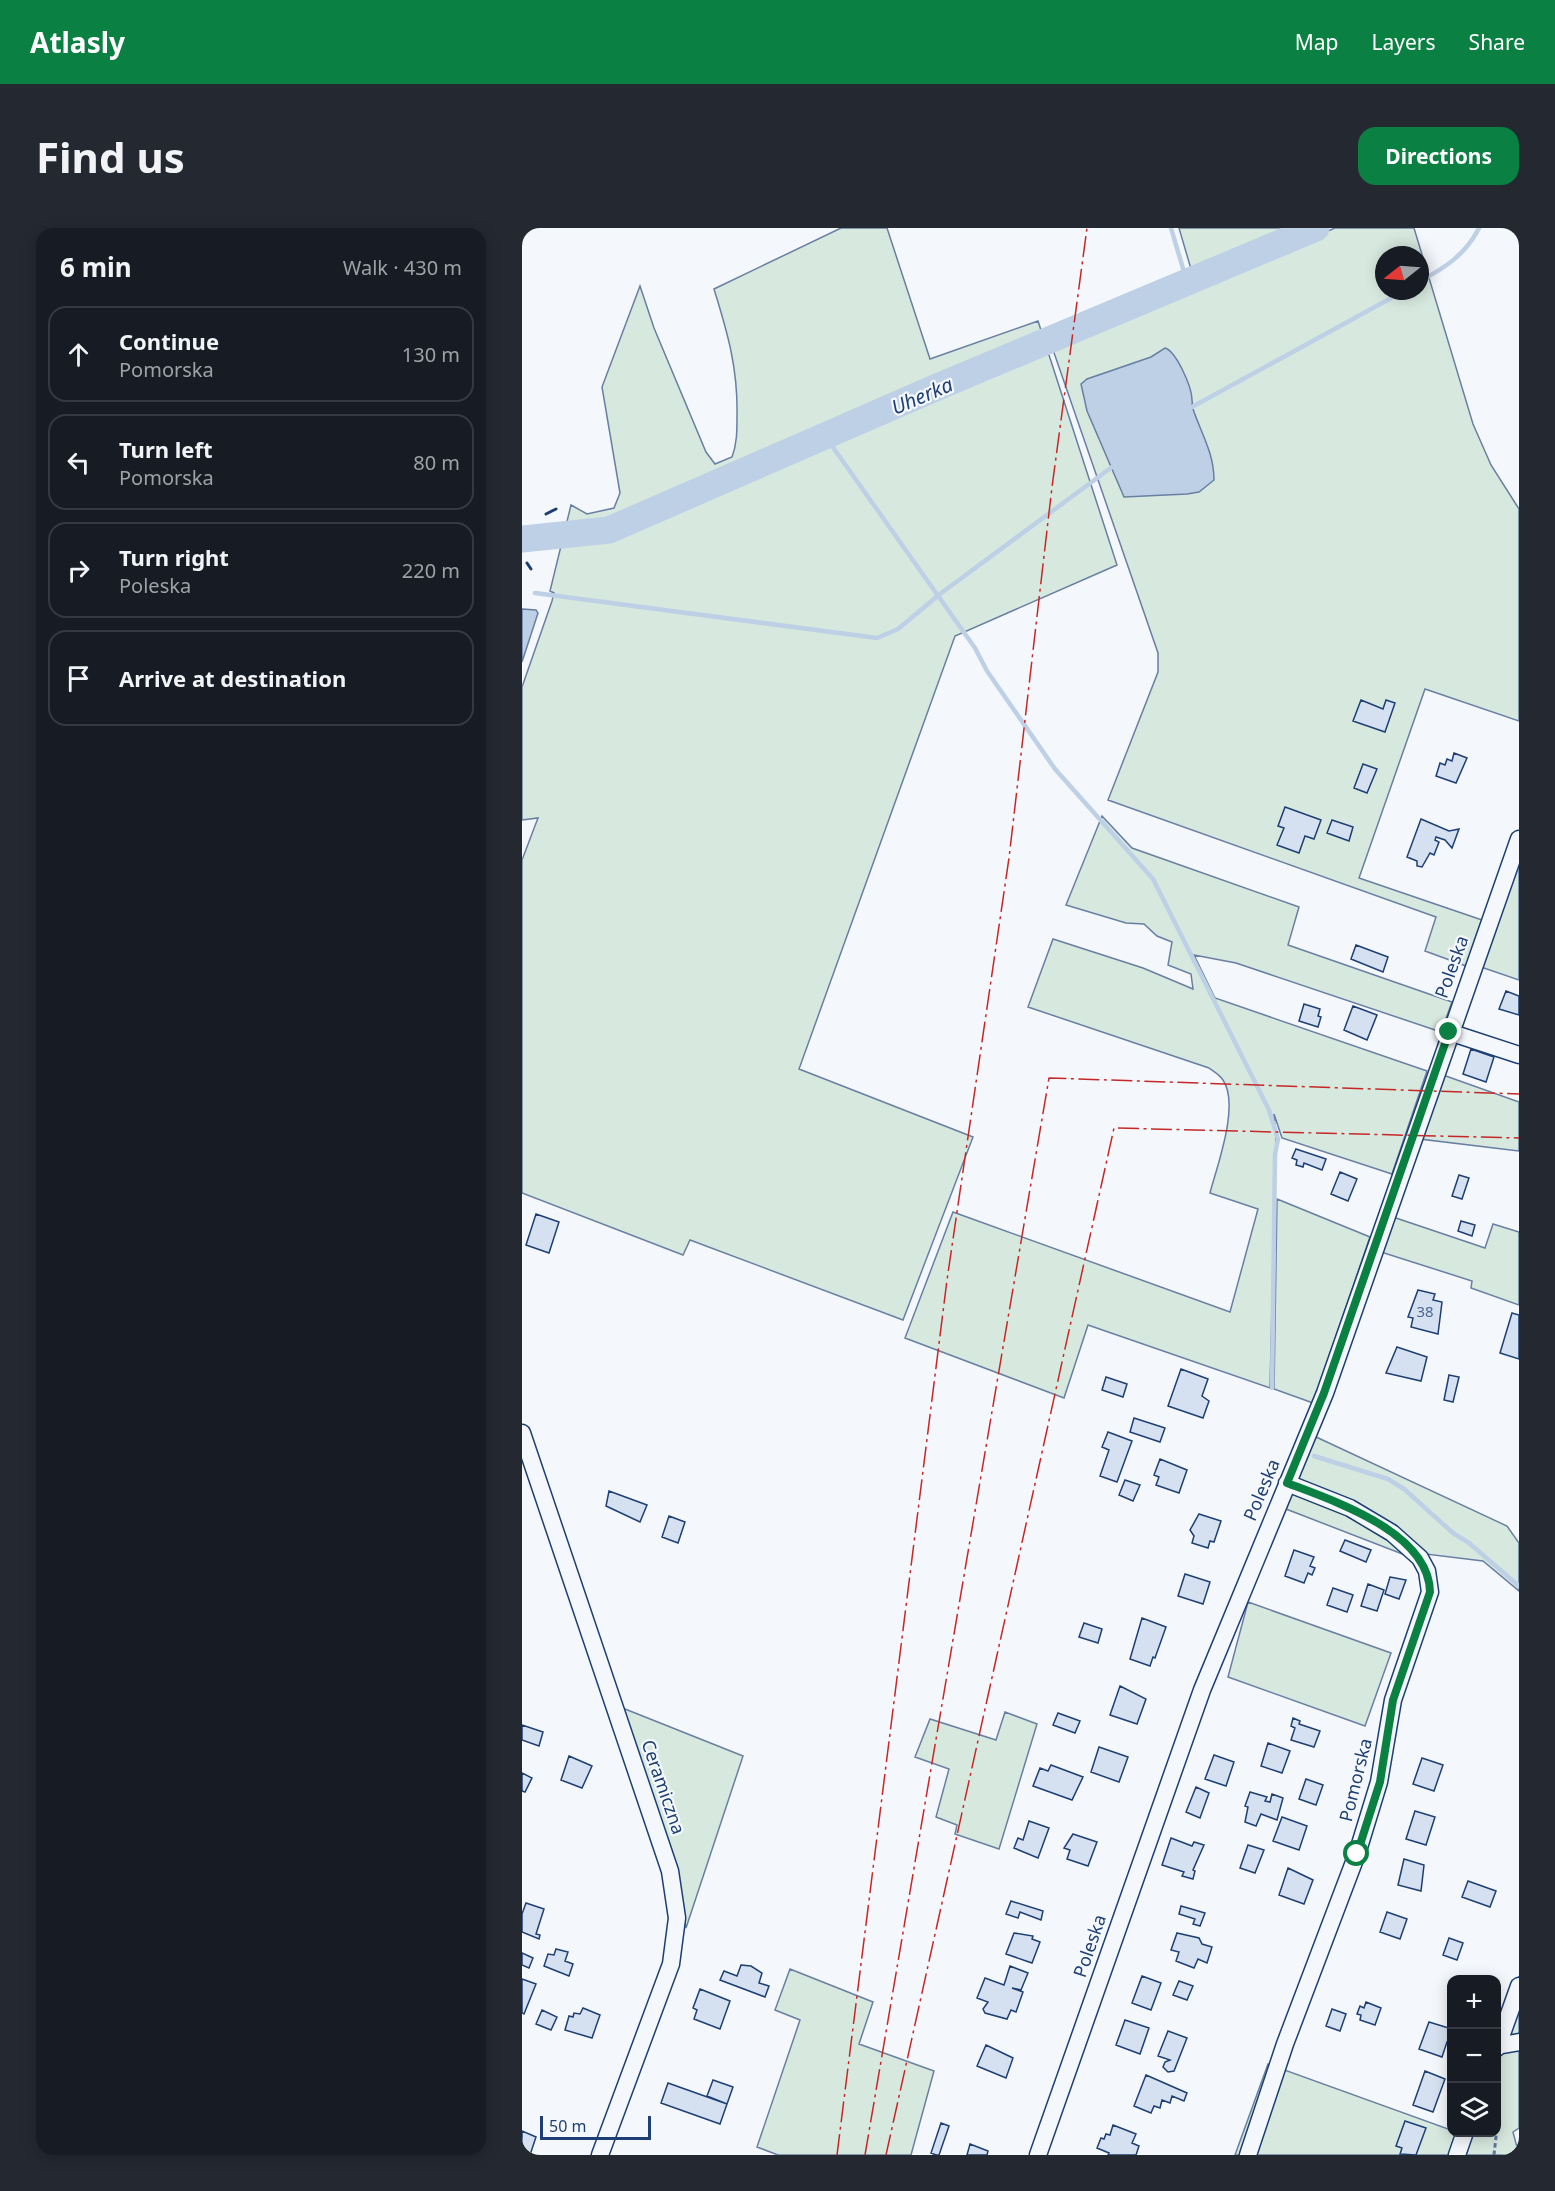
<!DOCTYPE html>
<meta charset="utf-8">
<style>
:root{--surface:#171b24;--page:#242831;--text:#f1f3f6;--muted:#9ea1a6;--line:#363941;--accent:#0b8043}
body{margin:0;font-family:"Noto Sans",sans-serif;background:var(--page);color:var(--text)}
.controls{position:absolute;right:18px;bottom:18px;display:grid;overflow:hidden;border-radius:12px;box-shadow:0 3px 15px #0003}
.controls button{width:54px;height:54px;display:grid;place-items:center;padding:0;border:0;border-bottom:2px solid var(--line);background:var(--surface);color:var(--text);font:30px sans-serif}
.compass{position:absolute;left:853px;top:18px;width:54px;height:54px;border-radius:50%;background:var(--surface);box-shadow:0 3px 15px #0003;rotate:253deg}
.scale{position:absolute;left:18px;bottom:15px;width:111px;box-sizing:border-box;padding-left:6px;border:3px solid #1d3f73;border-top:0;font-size:16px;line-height:21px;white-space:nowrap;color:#1d3f73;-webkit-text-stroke:4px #f4f7fb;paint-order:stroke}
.stop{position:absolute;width:18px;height:18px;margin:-14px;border:4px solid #0b8043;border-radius:50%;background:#fff}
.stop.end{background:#0b8043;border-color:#fff;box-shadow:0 2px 6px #0008}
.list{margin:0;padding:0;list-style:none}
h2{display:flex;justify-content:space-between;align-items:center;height:78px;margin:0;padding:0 24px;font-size:26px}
h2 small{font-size:20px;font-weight:400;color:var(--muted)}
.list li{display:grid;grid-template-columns:39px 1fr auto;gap:18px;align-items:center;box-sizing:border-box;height:96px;margin:0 12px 12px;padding:0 12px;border:2px solid var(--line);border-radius:18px}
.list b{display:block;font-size:22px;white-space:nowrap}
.list p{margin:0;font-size:20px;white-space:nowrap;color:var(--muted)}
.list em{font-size:20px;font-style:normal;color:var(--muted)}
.icon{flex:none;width:33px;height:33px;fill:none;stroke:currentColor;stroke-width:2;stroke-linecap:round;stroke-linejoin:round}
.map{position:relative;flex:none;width:997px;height:1927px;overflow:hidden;border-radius:18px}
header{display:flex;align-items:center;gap:36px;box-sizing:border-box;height:84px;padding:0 30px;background:var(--accent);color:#fff}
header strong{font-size:28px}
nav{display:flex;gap:33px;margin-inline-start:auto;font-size:21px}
.intro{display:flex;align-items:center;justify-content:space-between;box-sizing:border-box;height:144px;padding:0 36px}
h1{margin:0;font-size:42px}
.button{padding:15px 27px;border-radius:18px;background:var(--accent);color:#fff;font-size:21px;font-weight:700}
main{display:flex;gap:36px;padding:0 36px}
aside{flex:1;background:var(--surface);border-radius:18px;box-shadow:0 3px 15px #0003}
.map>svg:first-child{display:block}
.green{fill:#d7e8df;stroke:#687fa3;stroke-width:1.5;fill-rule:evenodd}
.water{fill:#bed0e5;stroke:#687fa3;stroke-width:1.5}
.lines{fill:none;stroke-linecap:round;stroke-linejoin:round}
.stream{stroke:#bed0e5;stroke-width:4.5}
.river{stroke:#bed0e5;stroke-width:27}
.building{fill:#d5e0f0;stroke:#1d3f73;stroke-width:1.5}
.minor-casing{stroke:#1d3f73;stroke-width:19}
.path{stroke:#5e769c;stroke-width:3;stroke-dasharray:4.5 3;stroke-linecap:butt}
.minor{stroke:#f4f7fb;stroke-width:16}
.wall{stroke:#1d3f73;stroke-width:3}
.power{stroke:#c62828;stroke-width:1.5;stroke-dasharray:21 4.5 3 4.5;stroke-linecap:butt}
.route{stroke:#0b8043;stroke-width:8}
.labels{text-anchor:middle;stroke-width:4.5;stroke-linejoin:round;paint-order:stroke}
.number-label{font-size:15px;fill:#4b6792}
.street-label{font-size:18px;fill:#1d3f73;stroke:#f4f7fb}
.water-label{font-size:20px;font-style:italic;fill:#1d3f73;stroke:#f4f7fb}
</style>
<header>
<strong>Atlasly</strong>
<nav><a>Map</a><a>Layers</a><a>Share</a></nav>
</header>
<div class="intro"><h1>Find us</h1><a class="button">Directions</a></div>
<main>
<aside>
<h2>6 min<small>Walk · 430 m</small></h2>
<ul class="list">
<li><svg class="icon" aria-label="ahead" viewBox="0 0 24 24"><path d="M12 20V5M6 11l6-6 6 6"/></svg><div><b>Continue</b><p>Pomorska</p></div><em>130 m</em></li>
<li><svg class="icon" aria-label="left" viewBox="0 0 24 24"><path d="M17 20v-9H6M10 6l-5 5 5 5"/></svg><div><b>Turn left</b><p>Pomorska</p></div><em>80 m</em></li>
<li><svg class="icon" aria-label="right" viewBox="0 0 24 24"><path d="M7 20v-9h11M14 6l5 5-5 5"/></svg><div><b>Turn right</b><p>Poleska</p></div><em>220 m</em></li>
<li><svg class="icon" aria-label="arrive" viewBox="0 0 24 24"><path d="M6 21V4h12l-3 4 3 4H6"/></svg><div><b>Arrive at destination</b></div></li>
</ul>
</aside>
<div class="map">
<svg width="997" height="1927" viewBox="0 0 997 1927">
<rect width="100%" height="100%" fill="#f4f7fb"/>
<!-- green -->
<path class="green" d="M319,0h46l43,131 108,-38 79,244 -162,71 -156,433 174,68 -70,183 -213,-80 -7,15 -161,-62v-333l16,-42 -16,2v-133l30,-86 2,-8 -4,-2 21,-86 16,9 27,-6 6,-15 -18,-106 38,-101 14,42 52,124 9,12 17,-7c5,-13 5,-26 5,-41 1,-47 -9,-82 -23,-127z
M657,0h115l-103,41z
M813,0h79l59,196 18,41 28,44v212l-94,-32 -66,189 123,42 -16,46 -41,-15 11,-34 -328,-117 50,-128v-19l-106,-306zM862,27h36v36h-36z
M580,588l30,32 167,59 -11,38 164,57 -11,30 -205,-69 -42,-8 21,43 212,73 -35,103 -110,-36 -8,-24 2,25 -6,249 -182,-63 -24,73 -159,-60 48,-126 277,100 28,-103 -48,-16c7,-27 30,-88 13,-113 -3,-5 -10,-9 -14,-12l-181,-61 25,-68 90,29 50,21 -2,-15 -23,-9 4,-23 -15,-6 -13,-12 -18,-1 -60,-18z
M997,626v126l-38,-13z
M921,847l76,27v49l-99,-12z
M755,971l93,38 -57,166 -39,-14z
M871,989l92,31 8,-24 26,8v73l-48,-17 1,-7 -91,-29z
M792,1208l193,90 12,17v48l-36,-30 -57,-7 -3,8 -137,-53z
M726,1374l143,51 -26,73 -137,-49z
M98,1479l123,49 -57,172 -15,-80z
M483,1484l32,12 -38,125 -44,-15 2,-9 -21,-8 13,-48 -34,-12 15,-38 66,21z
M268,1741l83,33 -14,42 75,27 -23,84h-133l-21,-8 43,-127 -25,-10z
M997,1748v152l-6,4 6,23h-55l8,-22 25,-1v-88z
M746,1836l183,66 1,2 6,1 -7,22h-216z"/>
<!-- water -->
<path class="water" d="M643,120c11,3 27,39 27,52 1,6 -1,2 1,9 8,24 21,44 21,71l-15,12 -12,2 -63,3 -37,-86 -6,-27 6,-5 64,-22z
M0,381l14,1 2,3 -16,49z"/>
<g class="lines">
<!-- stream -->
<path class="stream" d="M649,0l16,54
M898,53c25,-13 46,-27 59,-53
M670,179l212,-116
M303,208l150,212 12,23 68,98 98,110 116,231 9,29 -3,15 -3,234
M13,365l342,45 21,-9 42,-35 172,-127
M792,1228l74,23 16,10 49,44 16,10 50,43"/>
<!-- river -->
<path class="river" d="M0,311l87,-9 326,-142 381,-160"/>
</g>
<!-- building -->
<path class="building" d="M839,472l22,9 3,-9 9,3 -10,29 -32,-11z
M932,525l13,5 -11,25 -20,-7 4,-13 5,2 2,-6 5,2z
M841,536l14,5 -10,24 -13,-5z
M763,579l36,13 -7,19 -9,-3 -6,17 -22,-8 7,-17 -6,-2z
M899,591l28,12 10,-2 -7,19 -7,-8 -9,-3 -1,3 4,2 -5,13 -4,-2 -8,14 -5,-1v-5l-10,-4z
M810,592l21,7 -4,14 -22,-8z
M834,717l32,12 -5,15 -32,-13z
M984,763l13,5v19l-20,-6z
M782,776l16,5 -2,7 3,1 -3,10 -19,-6z
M831,778l24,9 -10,25 -23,-10z
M949,821l23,8 -8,25 -23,-8z
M774,921l30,10 -4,11 -18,-7 -1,4 -7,-2 1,-5 -5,-2z
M818,944l17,7 -9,22 -17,-7z
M937,947l10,3 -7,21 -10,-3z
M14,986l23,8 -10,31 -23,-8z
M939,993l14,4 -3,11 -14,-5z
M896,1062l17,4 -2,6 9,2 -4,32 -27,-7 2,-9 -5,-1z
M990,1085l7,2v44l-19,-6z
M875,1119l30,10 -6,24 -35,-8z
M659,1141l27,10 -6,17 7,5 -6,17 -35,-12z
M927,1147l10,2 -6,25 -9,-2z
M584,1149l21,7 -4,13 -21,-7z
M612,1190l31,10 -5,14 -30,-10z
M586,1204l24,9 -15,41 -17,-6 9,-26 -7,-3z
M638,1231l27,11 -8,23 -23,-8 3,-8 -5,-2z
M603,1252l15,5 -7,16 -14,-6z
M87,1263l38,14 -7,17 -34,-16z
M677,1286l22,7 -7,21 -4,-1 -2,7 -16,-5 2,-7 -4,-6z
M147,1288l16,6 -7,21 -16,-6z
M823,1312l26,10 -5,12 -26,-11z
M772,1322l20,7 -4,9 5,2 -3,7 -4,-2 -4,10 -19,-7z
M663,1346l25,8 -7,22 -25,-8z
M868,1349l16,3 -7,19 -14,-5z
M846,1356l16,6 -7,21 -16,-5z
M811,1360l20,7 -6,17 -20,-7z
M620,1390l24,9 -11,31 -2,-1 -3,9 -20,-7z
M562,1395l18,6 -4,14 -19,-6z
M598,1458l26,13 -9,25 -27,-9z
M536,1485l22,8 -5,12 -22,-8z
M771,1490l7,3 -1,3 21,7 -6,16 -23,-7 4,-12 -4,-2z
M0,1497l21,7 -4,14 -17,-6z
M746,1515l22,8 -8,22 -21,-7z
M577,1519l29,10 -9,25 -28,-10z
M692,1527l20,7 -8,24 -21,-7z
M47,1528l23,10 -10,22 -21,-8z
M900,1530l21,7 -9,26 -21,-7z
M529,1537l32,12 -11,23 -39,-14 7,-18 8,3z
M0,1545l10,5 -7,14 -3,-1z
M784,1551l17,6 -7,20 -17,-6z
M674,1559l13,6 -9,25 -14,-6z
M728,1564l17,5 -2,4 5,1 2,-8 11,4 -6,22 -16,-6 -5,12 -11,-4 3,-15 -3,-1z
M893,1583l20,6 -9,28 -20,-6z
M760,1589l25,9 -8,24 -26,-9z
M507,1593l20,7 -11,30 -24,-10 4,-10 5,2z
M551,1606l24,8 -9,24 -21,-7 3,-9 -6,-2z
M649,1610l21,8 2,-4 10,3 -11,25 2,1 -2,8 -11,-3 2,-4 -22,-7z
M726,1617l16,5 -9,23 -15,-5z
M882,1631l20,6 -3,26 -23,-6z
M766,1640l25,12 -9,24 -25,-9z
M946,1653l28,10 -6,16 -28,-10z
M489,1673l32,10 -2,9 -21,-8 -2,6 -12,-4z
M4,1675l18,6 -8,25 4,1 -1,4 -17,-7v-18z
M659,1678l24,7 -5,13 -7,-2 2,-5 -16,-5z
M865,1684l20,7 -7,20 -20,-7z
M492,1705l19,3 -1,3 8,3 -8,21 -26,-9z
M655,1705l22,5 3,6 10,3 -5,16 -9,-4 -4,9 -18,-7 3,-9 -8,-2z
M927,1710l14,5 -6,17 -14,-5z
M34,1721l12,3 -3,9 8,3 -4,12 -25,-10 4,-12 6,1z
M0,1725l11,5 -4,10 -7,-3z
M219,1737l10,1 11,7 -3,10 10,3 -4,11 -45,-17 4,-9 13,5z
M488,1738l18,7 -7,17 -9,-2 11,4 -7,20 -5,-2 -4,9 -22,-6 -2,-4 5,-7 -11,-4 8,-20 19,7z
M620,1748l19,7 -10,27 -19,-7z
M0,1751l14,5 -12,30 -2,-1z
M657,1753l14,5 -6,14 -14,-5z
M178,1761l30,12 -10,28 -26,-10 3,-9 -4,-2z
M844,1774l15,6 -6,17 -15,-5 1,-5 -4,-1 3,-8 4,2z
M61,1780l17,7 -8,23 -27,-8 4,-14 4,1 1,-4 6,1z
M810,1781l14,5 -6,17 -14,-5z
M20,1782l15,7 -6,13 -15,-6z
M603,1792l24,8 -9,26 -24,-9z
M907,1794l23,7v15l-5,-2 -5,15 -23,-8z
M646,1803l19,7 -13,33 -6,1 -5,-5 2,-5 5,-2 -12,-4z
M464,1817l27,13 -7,20 -29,-12z
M903,1843l20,8 -12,33 -20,-7z
M624,1847l41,18 -3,8 -12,-5 -2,7 -8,-3 -2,8 -6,-2 -3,7 -17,-7z
M191,1852l20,7 -6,17 -20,-8z
M146,1855l59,21 -7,20 -59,-21z
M883,1893l21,7 -10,27 -16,-1 2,-6 -6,-2z
M419,1895l8,3 -10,29h-3l-5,-2z
M591,1897l23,9 -4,9 7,3 -3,9h-28l1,-2 -12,-5 4,-10 3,1 2,-5 4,1z
M0,1903l14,6 -6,18h-8z
M448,1916l18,7 -1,4h-20z"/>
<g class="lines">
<!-- minor casing -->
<g class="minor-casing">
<path id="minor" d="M927,804l70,23
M0,1205l148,438 7,47 -6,46 -71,191
M975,1818l22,-4
M975,1820l22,-62
M516,1927l164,-465 123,-297 194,-554
M726,1927l37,-111 72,-190 22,-72 14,-82 37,-108 -3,-21 -7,-13 -28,-25 -42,-25 -63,-25
M935,1927l8,-23"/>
</g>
<!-- path -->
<path class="path" d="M972,1927l4,-37 -1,-10"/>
<!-- minor -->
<use href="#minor" class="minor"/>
<!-- wall -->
<path class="wall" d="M24,286l10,-5
M5,335l4,6"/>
<!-- power -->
<path class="power" d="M315,1927l110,-875 62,-422 43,-371 35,-259
M343,1927l184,-1077 470,16
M364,1927l228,-1027 405,10"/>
</g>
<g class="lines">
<!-- route -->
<path class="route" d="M835,1626l23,-72 13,-82 37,-108c-1,-60 -96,-91 -143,-109l37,-90 125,-361"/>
</g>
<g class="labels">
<!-- number labels -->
<g class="number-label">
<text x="903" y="1089">38</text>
</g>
<!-- street labels -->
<g class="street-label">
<text transform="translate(930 739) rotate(-70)" y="6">Poleska</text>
<text transform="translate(740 1262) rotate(-67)" y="6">Poleska</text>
<text transform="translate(834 1552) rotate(-76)" y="6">Pomorska</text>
<text transform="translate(141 1559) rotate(71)" y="6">Ceramiczna</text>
<text transform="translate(568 1718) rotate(-71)" y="6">Poleska</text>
</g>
<!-- water labels -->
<g class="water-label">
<text transform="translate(400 168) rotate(-23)" y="7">Uherka</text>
</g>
</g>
</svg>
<div class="controls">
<button>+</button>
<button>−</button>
<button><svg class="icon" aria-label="layers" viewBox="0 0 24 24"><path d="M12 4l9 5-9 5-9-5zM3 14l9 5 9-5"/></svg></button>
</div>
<svg class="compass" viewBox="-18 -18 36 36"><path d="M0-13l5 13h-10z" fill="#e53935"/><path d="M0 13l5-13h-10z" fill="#9ea1a6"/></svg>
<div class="scale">50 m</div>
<div class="stop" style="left:835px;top:1626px"></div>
<div class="stop end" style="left:927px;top:804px"></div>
</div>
</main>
